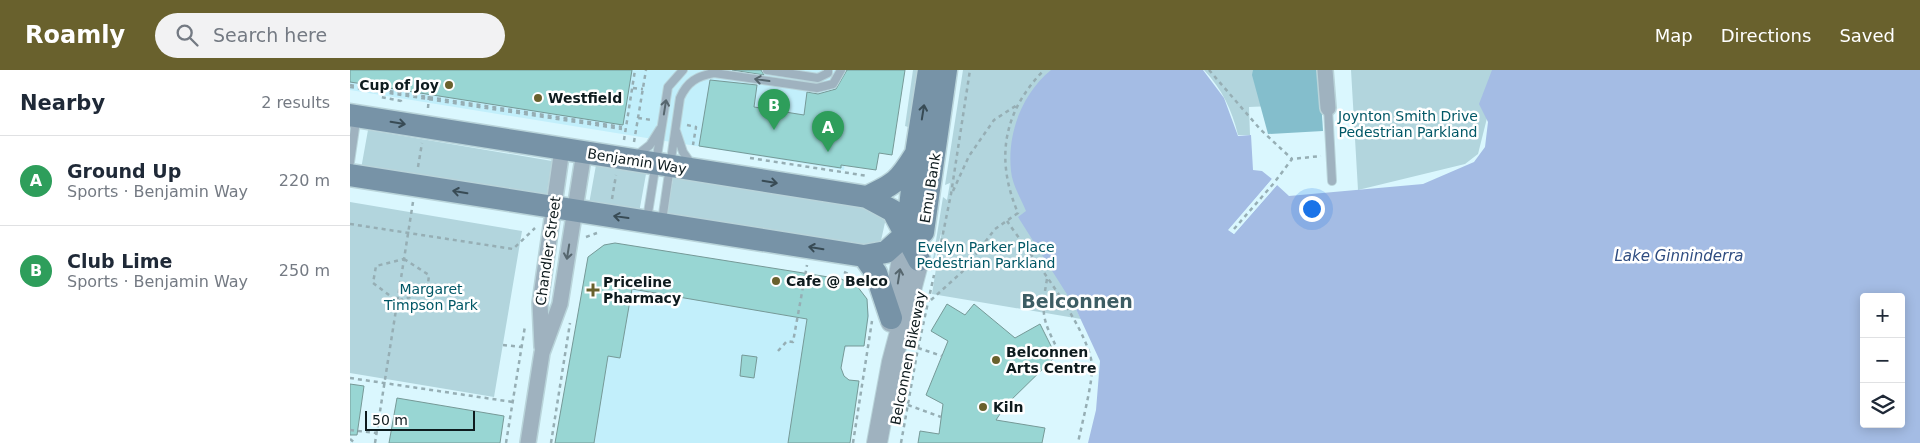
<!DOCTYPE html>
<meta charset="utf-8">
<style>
:root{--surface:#fff;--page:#f2f2f3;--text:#1f2937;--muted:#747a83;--line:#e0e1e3;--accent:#69612d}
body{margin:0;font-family:"DejaVu Sans",sans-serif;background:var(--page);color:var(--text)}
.controls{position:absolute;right:15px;bottom:15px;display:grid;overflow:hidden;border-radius:5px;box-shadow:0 2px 12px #0003}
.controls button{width:45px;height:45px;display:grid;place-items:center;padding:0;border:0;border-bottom:1px solid var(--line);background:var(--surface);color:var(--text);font:25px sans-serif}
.scale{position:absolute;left:15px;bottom:12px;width:110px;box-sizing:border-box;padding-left:5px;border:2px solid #0e1b1e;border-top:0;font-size:14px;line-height:18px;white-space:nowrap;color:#0e1b1e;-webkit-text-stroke:4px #fff;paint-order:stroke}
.you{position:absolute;left:961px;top:138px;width:18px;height:18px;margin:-12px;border:4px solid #fff;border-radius:50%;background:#1a73e8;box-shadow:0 0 0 8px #1a73e833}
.badge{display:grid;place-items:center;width:32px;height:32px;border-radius:50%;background:var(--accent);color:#fff;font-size:16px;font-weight:700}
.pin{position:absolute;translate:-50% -41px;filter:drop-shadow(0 1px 2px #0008)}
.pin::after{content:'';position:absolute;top:26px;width:18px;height:15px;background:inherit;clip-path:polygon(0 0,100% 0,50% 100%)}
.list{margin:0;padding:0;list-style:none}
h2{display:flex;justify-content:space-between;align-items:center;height:65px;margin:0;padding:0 20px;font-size:21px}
h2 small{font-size:16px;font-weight:400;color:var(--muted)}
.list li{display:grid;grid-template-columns:32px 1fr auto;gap:15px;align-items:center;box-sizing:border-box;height:90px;padding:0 20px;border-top:1px solid var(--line)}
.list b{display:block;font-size:19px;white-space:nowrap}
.list p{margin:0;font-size:16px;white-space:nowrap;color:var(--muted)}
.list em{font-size:16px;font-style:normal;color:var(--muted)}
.icon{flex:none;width:28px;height:28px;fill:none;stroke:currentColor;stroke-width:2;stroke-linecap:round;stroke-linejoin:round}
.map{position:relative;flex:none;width:1570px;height:373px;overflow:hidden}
header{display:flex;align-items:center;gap:30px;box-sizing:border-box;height:70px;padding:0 25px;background:var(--accent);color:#fff}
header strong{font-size:24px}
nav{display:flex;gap:28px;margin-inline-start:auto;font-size:18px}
.search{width:350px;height:45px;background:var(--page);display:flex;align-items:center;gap:12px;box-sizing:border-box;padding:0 18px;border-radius:28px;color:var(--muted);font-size:19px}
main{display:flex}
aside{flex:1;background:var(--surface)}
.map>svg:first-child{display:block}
.built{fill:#c2effb}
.green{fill:#b2d5dd}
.forest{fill:#84becc}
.water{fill:#a4bce4;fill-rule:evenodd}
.pier{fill:#daf7fe}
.building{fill:#98d6d3;stroke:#769997}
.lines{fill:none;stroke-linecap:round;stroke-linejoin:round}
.service-casing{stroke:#b9d4da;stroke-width:10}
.minor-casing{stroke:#b9d4da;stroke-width:18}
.tertiary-casing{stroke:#b9d4da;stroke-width:22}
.secondary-casing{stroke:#b9d4da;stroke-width:25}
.path{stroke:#96aeb4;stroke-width:2.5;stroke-dasharray:4 4;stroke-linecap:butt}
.service{stroke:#9fb2bf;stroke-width:8}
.minor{stroke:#9fb2bf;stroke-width:15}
.tertiary{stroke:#9fb2bf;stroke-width:20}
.secondary{stroke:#7793a7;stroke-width:22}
.oneway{stroke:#56666e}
.oneway2{stroke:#384b55}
.poi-dot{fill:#69612d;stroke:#fff;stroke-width:2}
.labels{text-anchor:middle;stroke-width:5;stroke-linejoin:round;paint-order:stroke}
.poi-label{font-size:14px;font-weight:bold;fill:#0e1b1e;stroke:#fff;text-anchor:start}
.park-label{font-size:14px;fill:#005766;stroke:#fff}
.street-label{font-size:14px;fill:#0e1b1e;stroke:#fff}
.water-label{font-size:15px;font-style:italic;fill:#2e4c80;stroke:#fff}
.district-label{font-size:19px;font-weight:bold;fill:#3d5d64;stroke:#fff}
</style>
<header>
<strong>Roamly</strong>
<div class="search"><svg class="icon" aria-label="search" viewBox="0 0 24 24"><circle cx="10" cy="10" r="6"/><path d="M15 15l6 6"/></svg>Search here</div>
<nav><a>Map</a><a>Directions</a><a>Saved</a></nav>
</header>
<main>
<aside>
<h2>Nearby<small>2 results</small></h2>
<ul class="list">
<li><span class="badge" style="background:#2e9e5b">A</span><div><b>Ground Up</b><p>Sports · Benjamin Way</p></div><em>220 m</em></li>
<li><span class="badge" style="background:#2e9e5b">B</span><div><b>Club Lime</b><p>Sports · Benjamin Way</p></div><em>250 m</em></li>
</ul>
</aside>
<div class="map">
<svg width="1570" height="373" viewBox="0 0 1570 373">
<rect width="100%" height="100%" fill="#daf7fe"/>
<!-- built -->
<path class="built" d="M0,0h499l5,28 -10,72 -494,-80z
M265,173l226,36 16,7 10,13 2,17 -5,30 -15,-1 -5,5 -3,18 3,8 5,4 10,1 -9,62h-295l33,-186 16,-12z"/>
<!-- green -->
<path class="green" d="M563,0h7l-9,58 -6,-2z
M613,0h4l-1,9 1,-9h87l13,221 14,28 -149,-25 10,-64 -11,42 12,-75 4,3 3,-17 -5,2z
M854,0h109l2,34 -66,3 1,28h-12c-6,-25 -16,-46 -34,-65z
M1001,0h153l-16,44 -10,40 -13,10 -107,26z
M18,60l184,31 -6,38 -185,-30z
M246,95l50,9 -7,39 -50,-9z
M324,104l190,32 22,12 -6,27 -26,1 -188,-30z
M0,132l172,29 -28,166 -144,-24z"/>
<!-- forest -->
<path class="forest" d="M903,0h66l4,61 -55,3 -16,-59z"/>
<!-- water -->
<path class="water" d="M701,0h152l21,28 14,38 13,-1 2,35 9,1 10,8 -43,51 5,4 43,-49 12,11 134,-12 51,-22 11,-15 3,-25 -9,-18 13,-34h428v373h-832l8,-33 4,-49 -25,-54 -57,-90 8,-6c-5,-12 -14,-27 -15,-40 -4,-38 11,-77 40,-101zM1514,227h37v127h-37z"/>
<!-- pier -->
<path class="pier" d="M922,109l1,2 -41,48 2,2 41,-47 2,1 -43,49 -6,-4z"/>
<!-- building -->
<path class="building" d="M0,0h282l-9,55 -273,-43z
M382,0h29l3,5z
M497,0h58l-13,85 -13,-2 -3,17 -35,-5v3l-142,-22 11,-66 47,5 -3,22 50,8 3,-23 11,2 18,-5z
M265,173l226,36 16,7 10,13 1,17 -4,30h-19l-4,22 3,8 5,4 10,1 -9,62h-62l19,-124 -175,-30 -12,69 -12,-2 -14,87h-39l33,-186 16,-12z
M597,234l18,11 9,-11 41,34 25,-14 16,32 -50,49 -10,15 49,8 -3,15h-124l2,-12 19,3 4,-30 -17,-9 22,-54 -17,-10z
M392,285l15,2 -3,21 -14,-2z
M0,314l14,2 -7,49h-7z
M47,328l107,18 -4,27h-111z"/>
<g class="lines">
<!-- service casing -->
<g class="service-casing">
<path id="service" d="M417,0l51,8 10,-5v-3
M978,38l4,73
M326,61l7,21 9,13
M286,86l14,-11 10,-16
M0,92l5,-34 -4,-11
M297,149l21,-132 15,-17
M312,151l18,-123c7,-16 17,-22 34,-25l103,15 16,-4 8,-14"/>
</g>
<!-- minor casing -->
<g class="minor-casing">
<path id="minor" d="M975,0l3,38
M192,277l-2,-44 22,-154
M178,373l14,-90 18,-49 24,-152"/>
</g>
<!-- tertiary casing -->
<g class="tertiary-casing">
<path id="tertiary" d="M541,252l15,-87
M527,373l15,-81 27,-102"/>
</g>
<!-- secondary casing -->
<g class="secondary-casing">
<path id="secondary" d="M0,45l517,82 26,14 26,49
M0,105l514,81 22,-4 39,-35
M517,127c28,-13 32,-16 48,-42
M559,146l7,-62 13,-84
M573,162l23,-162
M514,186l12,17 15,45"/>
</g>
<!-- path -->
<path class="path" d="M859,0l51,59 32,30
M0,15l272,42
M0,17l272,42
M283,18l10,1
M33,23h-2l-1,4 21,4 -1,3
M78,38l1,-13
M288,48l14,2
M337,55l9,2 -3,18
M274,70l11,-70
M284,72l12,-72
M400,88l118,18
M68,97l4,-24
M603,121l16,-35 25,-36 23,-15
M262,129l4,-24
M657,151c24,35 79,103 85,143 2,14 -11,63 -14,79
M0,154l163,25 22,-21
M884,159l40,-46 18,-24 29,-3
M236,167l11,-4
M588,188l13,-64 19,-124
M54,189l25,16 -2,17 -30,9 -24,-18 3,-17z
M494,202l11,5
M697,209c-6,34 -5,40 11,71l-4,2
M581,230l31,-28 33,-43 23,-16c-23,-54 -15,-101 26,-143
M153,275l19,2
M568,278l24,8
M428,281l9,-10 6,1 14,-77
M0,308l163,24
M558,335l33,12
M0,360l26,3
M0,369l5,4
M25,373l38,-241
M156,373l19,-117
M201,373l19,-120
M503,373l19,-122
M551,373l17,-95 16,-73"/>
<!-- service -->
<use href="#service" class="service"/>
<!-- minor -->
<use href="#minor" class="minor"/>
<!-- tertiary -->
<use href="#tertiary" class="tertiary"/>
<!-- secondary -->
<use href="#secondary" class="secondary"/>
</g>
<!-- one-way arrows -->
<defs><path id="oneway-shaft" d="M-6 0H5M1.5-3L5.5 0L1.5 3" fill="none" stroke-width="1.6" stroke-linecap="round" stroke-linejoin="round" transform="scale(1.25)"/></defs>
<g class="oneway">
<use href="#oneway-shaft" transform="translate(412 10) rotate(-172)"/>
<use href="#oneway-shaft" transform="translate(315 37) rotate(-81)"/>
<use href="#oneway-shaft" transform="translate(218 182) rotate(99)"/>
<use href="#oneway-shaft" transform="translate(549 206) rotate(-81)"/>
</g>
<g class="oneway2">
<use href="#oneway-shaft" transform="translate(573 42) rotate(-81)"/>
<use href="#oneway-shaft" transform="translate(48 53) rotate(9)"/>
<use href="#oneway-shaft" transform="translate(420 112) rotate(9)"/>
<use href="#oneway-shaft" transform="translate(110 122) rotate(-171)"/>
<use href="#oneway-shaft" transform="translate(271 147) rotate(-172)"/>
<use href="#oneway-shaft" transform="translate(466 178) rotate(-171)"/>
</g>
<!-- markers -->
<g class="poi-dot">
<circle cx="99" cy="15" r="5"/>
<circle cx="188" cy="28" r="5"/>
<circle cx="426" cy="211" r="5"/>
<path d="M240.5 212.5h5v5h5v5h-5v5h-5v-5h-5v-5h5z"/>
<circle cx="646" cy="290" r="5"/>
<circle cx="633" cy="337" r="5"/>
</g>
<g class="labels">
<!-- poi labels -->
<g class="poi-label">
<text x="89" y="20" text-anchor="end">Cup of Joy</text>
<text x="198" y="33">Westfield</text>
<text x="436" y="216">Cafe @ Belco</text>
<text x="253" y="217">Priceline<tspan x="253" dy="16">Pharmacy</tspan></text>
<text x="656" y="287">Belconnen<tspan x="656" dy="16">Arts Centre</tspan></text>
<text x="643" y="342">Kiln</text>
</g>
<!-- park labels -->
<g class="park-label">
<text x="1058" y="51">Joynton Smith Drive<tspan x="1058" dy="16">Pedestrian Parkland</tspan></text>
<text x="636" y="182">Evelyn Parker Place<tspan x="636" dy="16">Pedestrian Parkland</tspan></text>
<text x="81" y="224">Margaret<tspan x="81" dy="16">Timpson Park</tspan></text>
</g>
<!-- street labels -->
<g class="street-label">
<text transform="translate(287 91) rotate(9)" y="5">Benjamin Way</text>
<text transform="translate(580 118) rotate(-81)" y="5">Emu Bank</text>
<text transform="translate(198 181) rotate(-82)" y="5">Chandler Street</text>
<text transform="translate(558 288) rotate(-79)" y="5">Belconnen Bikeway</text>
</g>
<!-- water labels -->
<g class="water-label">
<text x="1329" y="191">Lake Ginninderra</text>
</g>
<!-- district labels -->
<g class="district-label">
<text x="727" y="238">Belconnen</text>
</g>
</g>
</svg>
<div class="controls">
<button>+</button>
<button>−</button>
<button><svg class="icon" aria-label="layers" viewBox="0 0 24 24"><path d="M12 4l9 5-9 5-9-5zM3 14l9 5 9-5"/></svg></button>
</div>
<div class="scale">50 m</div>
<div class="you"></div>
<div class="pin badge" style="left:478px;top:82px;background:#2e9e5b">A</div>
<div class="pin badge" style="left:424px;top:60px;background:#2e9e5b">B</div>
</div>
</main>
